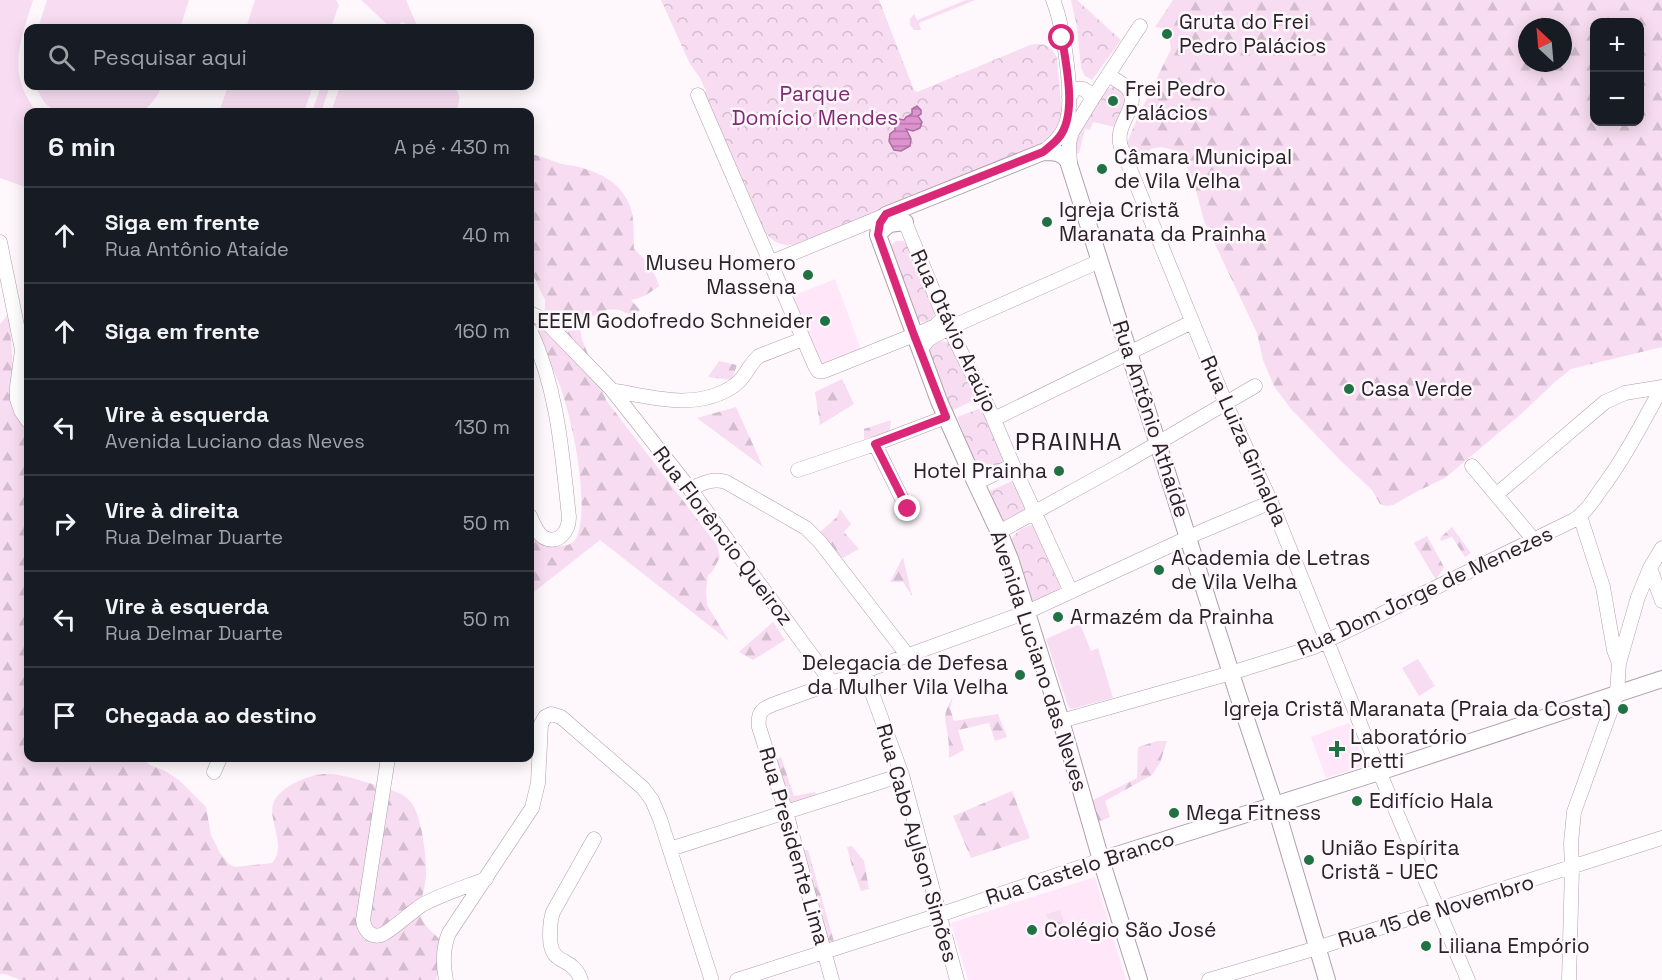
<!DOCTYPE html>
<html lang="pt">
<meta charset="utf-8">
<style>
:root{--surface:#171b24;--page:#242831;--text:#f1f3f6;--muted:#9ea1a6;--line:#363941}
body{margin:0;font-family:"Space Grotesk",sans-serif;background:var(--page);color:var(--text)}
.controls{position:absolute;right:18px;top:18px;display:grid;overflow:hidden;border-radius:12px;box-shadow:0 3px 15px #0003}
.controls button{width:54px;height:54px;display:grid;place-items:center;padding:0;border:0;border-bottom:2px solid var(--line);background:var(--surface);color:var(--text);font:30px sans-serif}
.compass{position:absolute;left:1518px;top:18px;width:54px;height:54px;border-radius:50%;background:var(--surface);box-shadow:0 3px 15px #0003;rotate:334deg}
.stop{position:absolute;width:18px;height:18px;margin:-14px;border:4px solid #db2777;border-radius:50%;background:#fff}
.stop.end{background:#db2777;border-color:#fff;box-shadow:0 2px 6px #0008}
.list{margin:0;padding:0;list-style:none}
h2{display:flex;justify-content:space-between;align-items:center;height:78px;margin:0;padding:0 24px;font-size:26px}
h2 small{font-size:20px;font-weight:400;color:var(--muted)}
.list li{display:grid;grid-template-columns:39px 1fr auto;gap:18px;align-items:center;box-sizing:border-box;height:96px;padding:0 24px;border-top:2px solid var(--line)}
.list b{display:block;font-size:22px;white-space:nowrap}
.list p{margin:0;font-size:20px;white-space:nowrap;color:var(--muted)}
.list em{font-size:20px;font-style:normal;color:var(--muted)}
.icon{flex:none;width:33px;height:33px;fill:none;stroke:currentColor;stroke-width:2;stroke-linecap:round;stroke-linejoin:round}
.map{position:relative;flex:none;width:1662px;height:980px;overflow:hidden}
.search{position:absolute;background:var(--surface);box-shadow:0 3px 15px #0003;left:24px;top:24px;width:510px;height:66px;display:flex;align-items:center;gap:15px;box-sizing:border-box;padding:0 21px;border-radius:12px;color:var(--muted);font-size:22px}
.panel{position:absolute;background:var(--surface);box-shadow:0 3px 15px #0003;left:24px;top:108px;width:510px;height:654px;border-radius:12px}
.map>svg:first-child{display:block}
.built{fill:#ffe6f9}
.green{fill:#f8ddf2}
.forest{fill:url(#forest-firs);fill-rule:evenodd}
.park{fill:url(#park-crowns)}
.water{fill:url(#water-rules);stroke:#a8709d;stroke-width:1.5}
.lines{fill:none;stroke-linecap:round;stroke-linejoin:round}
.minor-casing{stroke:#b09fac;stroke-width:15}
.major-casing{stroke:#b09fac;stroke-width:18}
.minor{stroke:#fff;stroke-width:14}
.major{stroke:#fff;stroke-width:16}
.route{stroke:#db2777;stroke-width:8}
.poi-dot{fill:#207243;stroke:#fef7fc;stroke-width:2}
.labels{text-anchor:middle;stroke-width:5;stroke-linejoin:round;paint-order:stroke}
.poi-label{font-size:21px;fill:#292227;stroke:#fef7fc;text-anchor:start}
.park-label{font-size:21px;fill:#822975;stroke:#fef7fc}
.street-label{font-size:21px;fill:#292227;stroke:#fef7fc}
.quarter-label{font-size:24px;letter-spacing:1.5px;fill:#292227;stroke:#fef7fc}
</style>
<div class="map">
<svg width="1662" height="980" viewBox="0 0 1662 980">
<defs>
<pattern id="forest-firs" width="22" height="20" patternUnits="userSpaceOnUse" patternTransform="scale(1.5)"><rect width="22" height="20" fill="#f8ddf2"/><path d="M5 1l3.5 6h-7zM16 11l3.5 6h-7z" fill="#d5bdd0"/></pattern>
<pattern id="park-crowns" width="20" height="18" patternUnits="userSpaceOnUse" patternTransform="scale(1.5)"><rect width="20" height="18" fill="#f8ddf2"/><path d="M2 6a3 3 0 1 1 6 0M12 15a3 3 0 1 1 6 0" fill="none" stroke="#d5bdd0"/></pattern>
<pattern id="water-rules" width="6" height="5" patternUnits="userSpaceOnUse" patternTransform="scale(1.5)"><rect width="6" height="5" fill="#df92d0"/><path d="M0 2.5h6" fill="none" stroke="#b577a9"/></pattern>
</defs>
<rect width="100%" height="100%" fill="#fef7fc"/>
<!-- built -->
<path class="built" d="M835,279l27,73 -39,16 -33,-71z
M1349,723l15,39 -3,5 -35,11 -15,-41z
M1095,877l31,103h-158l-17,-57z"/>
<!-- green -->
<path class="green" d="M0,0h33c-13,42 -27,74 4,112h-9v76l-28,-10z
M47,0h142l-9,28h-142z
M255,0h81l3,5 -8,23h-85z
M361,0h45l12,28h-13l1,-4 -4,-2 -3,2v4h-8z
M966,0h9l-56,23 2,7h-7l-4,-5v-6l4,-5 3,6z
M35,86h127c-4,10 -11,19 -20,26h-87l-11,-10z
M228,86h85l-9,26h-85z
M321,86h9l-9,26h-9z
M340,86h112c10,7 8,15 4,26h-125z
M1080,624l11,27 7,-3 15,50 -42,11 -3,-3 -22,-67z
M1418,659l17,27 -16,10 -17,-28z"/>
<!-- forest -->
<path class="forest" d="M1173,0h489v347l-91,22 -15,12 -36,34 -75,63 -27,13 -25,14 -7,1 -6,-2 -8,-14 -32,-30 -49,-51 -17,-23 -11,-26 -6,-27 -53,-112 -11,-42 -7,-14 -15,-16 -11,-2 -9,2 -16,11 -5,-8 -3,-9 10,-24 34,-70 -3,-20 -13,-2zM1594,22h46v100h-46zM1527,27h36v36h-36z
M530,154c11,2 20,6 31,10 4,1 9,1 14,2 24,6 45,15 55,40 5,13 3,29 4,43 12,11 20,20 25,37 -9,7 -17,12 -28,14l9,10 -3,4c-8,2 -11,-2 -18,-4 -15,-4 -30,7 -39,18l2,11 24,61 111,145 3,12 -8,15 -4,3 -2,14 1,16 22,36 -129,-101 -70,55v-61c5,4 13,11 19,13 1,0 9,-1 9,-1 7,0 13,-1 17,-6 19,-29 -7,-155 -28,-180l-11,-1 -6,7v-38l9,3 3,-4 3,-20v-7l-15,-31z
M9,310l5,78 14,38v332h114l8,7 15,6 14,9 27,27 5,28 9,18 9,11 6,3 37,-4c17,-19 -9,-47 4,-65 10,-14 36,-25 53,-24 16,1 34,7 49,12 13,5 27,6 35,19 9,15 14,54 13,71 -1,13 -7,28 -5,41 2,9 17,19 23,28l-8,35h-415l-17,-6h-4v-650l6,-7z
M719,361l18,4 -5,15 -24,-3z
M842,379l12,25 -34,21 -5,-33z
M736,407l27,60 -66,-49z
M891,420l-2,14 -25,5v-10z
M840,509l11,15 -7,8 15,17 -18,10 -21,-27 17,-15z
M1452,527l19,26 -6,4 -13,-20 -11,4 -1,-3z
M1427,536l17,31 -8,13 -22,-37z
M903,557l9,39 -9,-14h-13z
M773,622l12,18 -32,20 -14,-8z
M953,697l-3,11 4,13 44,-7 9,23 -12,4 -6,-18 -31,7 6,20 -15,8c0,-7 0,-15 -1,-21 -3,-21 -6,-21 5,-40z
M1157,741h10l-7,22 -8,12 -47,26 5,16 -12,5 -11,-19 50,-25 1,-31z
M781,757l13,39 21,-4 2,6 -29,9 -14,-46z
M1012,791l18,47 -59,20 -18,-42z
M852,846l12,15 5,28 -8,2 -9,-25 -5,-19z
M803,850h5l27,95 -8,2z"/>
<!-- park -->
<path class="park" d="M661,0h218l35,90 3,2 113,-47c13,-3 22,1 27,13l6,69 -28,23 -237,93c-14,5 -25,0 -34,-12l-62,-137 4,-3 -6,-13 -10,-14z
M1071,0h6l44,40 -29,40 -7,-4 -4,-8 -4,-41z
M1113,87c8,2 11,6 14,14l-12,26 -22,-5 -3,8 -5,-1 -6,24 -5,2 -1,-13 33,-52z
M896,241h7l5,4 27,67c-2,9 -9,12 -18,8l-28,-72z
M942,341l8,2 29,55 -30,14 -21,-61 6,-7z
M984,407l22,58 -26,10 -23,-58z
M1015,480l15,32 -28,15 -15,-35z
M1033,525l29,63 -27,15 -4,-2 -20,-60c3,-9 14,-15 22,-16z
M1060,910l8,24 -14,5 -8,-25z"/>
<!-- water -->
<path class="water" d="M917,106l4,4v4l-3,2 4,6 -2,6 -7,3 -7,-2 5,10 -1,7 -9,5 -7,-1 -5,-9 1,-7 5,-4v-8l4,-3 5,1 2,-3 6,-3v-5z"/>
<g class="lines">
<!-- minor casing -->
<g class="minor-casing">
<path id="minor" d="M1108,75c6,4 15,8 20,14 14,18 -15,34 -7,58l105,257 45,98 113,281 84,197
M698,95l117,271 3,5h6l100,-40 11,-5 9,-9
M1069,97l6,-8c9,-2 15,2 16,12
M1043,152c10,-8 19,-16 23,-28 9,-25 -3,-100 -13,-124
M1070,166l-1,-23 3,-11 19,-31 49,-75
M0,242l22,108 -5,37v12l4,12 7,10
M769,263l117,-48h11l8,7 39,95 47,96 22,52 58,127
M530,313l14,7 7,7 61,63 78,99 142,194
M530,330c28,60 32,123 39,187 0,14 -11,29 -26,20 -6,-4 -10,-14 -13,-21
M920,350l9,-11 20,-11 151,-67
M612,390c40,8 87,21 123,-5 11,-8 14,-21 24,-29l44,-17
M994,419l198,-97
M875,444l32,65
M1472,466l62,74
M798,470l77,-26 71,-27
M976,483l37,-18
M690,489c13,-6 22,-11 36,-7l80,46 14,14 88,114
M1497,494l108,-92 20,-9 37,-6
M1580,516l23,71 11,63 5,13
M999,532l123,-68 133,-78
M1650,568l12,33
M866,671l2,11 34,93 55,205
M1061,721l170,-48 83,-26 260,-127c11,-7 18,-17 25,-28 25,-33 43,-68 63,-105
M388,758l-25,162c1,9 7,18 18,15 8,-2 31,-24 41,-30 20,-11 43,-18 64,-26
M214,772l6,-14
M670,849l232,-74
M446,980c-3,-15 -3,-33 3,-47l83,-125 6,-25 3,-59 4,-7 6,-3 10,3 82,71 9,12 8,19 51,159
M581,980c-9,-26 -31,-12 -31,-44 0,-9 0,-16 3,-24l41,-73
M737,980l202,-65 162,-55
M832,980l-46,-168 -27,-85c-2,-16 4,-19 18,-24l250,-91 173,-80 71,-30
M1209,980l108,-32 345,-110
M1569,980l3,-112 -1,-25 3,-31 43,-119 2,-30 19,-66 12,-29 12,-20"/>
</g>
<!-- major casing -->
<g class="major-casing">
<path id="major" d="M880,232l9,-8 16,-2
M878,235l2,-12 6,-8 157,-63c11,0 19,0 25,9l169,531 42,126 48,162
M878,235l61,166 33,74 27,57 11,27 51,162 40,139 38,120
M1101,860l278,-88 283,-93"/>
</g>
<!-- minor -->
<use href="#minor" class="minor"/>
<!-- major -->
<use href="#major" class="major"/>
</g>
<g class="lines">
<!-- route -->
<path class="route" d="M908,509l-33,-65 71,-27 -32,-82 -36,-100 2,-12 6,-9 157,-62c6,-5 13,-10 17,-16 17,-23 6,-71 2,-98"/>
</g>
<!-- markers -->
<g class="poi-dot">
<circle cx="1167" cy="34" r="6"/>
<circle cx="1113" cy="101" r="6"/>
<circle cx="1102" cy="169" r="6"/>
<circle cx="1047" cy="222" r="6"/>
<circle cx="808" cy="275" r="6"/>
<circle cx="825" cy="321" r="6"/>
<circle cx="1349" cy="389" r="6"/>
<circle cx="1059" cy="471" r="6"/>
<circle cx="1159" cy="570" r="6"/>
<circle cx="1058" cy="617" r="6"/>
<circle cx="1020" cy="675" r="6"/>
<circle cx="1623" cy="709" r="6"/>
<path d="M1334 740h6v6h6v6h-6v6h-6v-6h-6v-6h6z"/>
<circle cx="1357" cy="801" r="6"/>
<circle cx="1174" cy="813" r="6"/>
<circle cx="1309" cy="860" r="6"/>
<circle cx="1032" cy="930" r="6"/>
<circle cx="1426" cy="946" r="6"/>
</g>
<g class="labels">
<!-- poi labels -->
<g class="poi-label">
<text x="1179" y="29">Gruta do Frei<tspan x="1179" dy="24">Pedro Palácios</tspan></text>
<text x="1125" y="96">Frei Pedro<tspan x="1125" dy="24">Palácios</tspan></text>
<text x="1114" y="164">Câmara Municipal<tspan x="1114" dy="24">de Vila Velha</tspan></text>
<text x="1059" y="217">Igreja Cristã<tspan x="1059" dy="24">Maranata da Prainha</tspan></text>
<text x="796" y="270" text-anchor="end">Museu Homero<tspan x="796" dy="24">Massena</tspan></text>
<text x="813" y="328" text-anchor="end">EEEM Godofredo Schneider</text>
<text x="1361" y="396">Casa Verde</text>
<text x="1047" y="478" text-anchor="end">Hotel Prainha</text>
<text x="1171" y="565">Academia de Letras<tspan x="1171" dy="24">de Vila Velha</tspan></text>
<text x="1070" y="624">Armazém da Prainha</text>
<text x="1008" y="670" text-anchor="end">Delegacia de Defesa<tspan x="1008" dy="24">da Mulher Vila Velha</tspan></text>
<text x="1611" y="716" text-anchor="end">Igreja Cristã Maranata (Praia da Costa)</text>
<text x="1350" y="744">Laboratório<tspan x="1350" dy="24">Pretti</tspan></text>
<text x="1369" y="808">Edifício Hala</text>
<text x="1186" y="820">Mega Fitness</text>
<text x="1321" y="855">União Espírita<tspan x="1321" dy="24">Cristã - UEC</tspan></text>
<text x="1044" y="937">Colégio São José</text>
<text x="1438" y="953">Liliana Empório</text>
</g>
<!-- park labels -->
<g class="park-label">
<text x="815" y="101">Parque<tspan x="815" dy="24">Domício Mendes</tspan></text>
</g>
<!-- street labels -->
<g class="street-label">
<text transform="translate(954 331) rotate(65)" y="7">Rua Otávio Araújo</text>
<text transform="translate(1151 419) rotate(72)" y="7">Rua Antônio Athaíde</text>
<text transform="translate(1244 441) rotate(66)" y="7">Rua Luiza Grinalda</text>
<text transform="translate(723 536) rotate(53)" y="7">Rua Florêncio Queiroz</text>
<text transform="translate(1425 591) rotate(-25)" y="7">Rua Dom Jorge de Menezes</text>
<text transform="translate(1039 661) rotate(72)" y="7">Avenida Luciano das Neves</text>
<text transform="translate(917 843) rotate(74)" y="7">Rua Cabo Aylson Simões</text>
<text transform="translate(794 846) rotate(74)" y="7">Rua Presidente Lima</text>
<text transform="translate(1080 868) rotate(-18)" y="7">Rua Castelo Branco</text>
<text transform="translate(1436 911) rotate(-17)" y="7">Rua 15 de Novembro</text>
</g>
<!-- quarter labels -->
<g class="quarter-label">
<text x="1069" y="450">PRAINHA</text>
</g>
</g>
</svg>
<div class="controls">
<button>+</button>
<button>−</button>
</div>
<svg class="compass" viewBox="-18 -18 36 36"><path d="M0-13l5 13h-10z" fill="#e53935"/><path d="M0 13l5-13h-10z" fill="#9ea1a6"/></svg>
<div class="stop" style="left:1062px;top:38px"></div>
<div class="stop end" style="left:908px;top:509px"></div>
<div class="search"><svg class="icon" aria-label="search" viewBox="0 0 24 24"><circle cx="10" cy="10" r="6"/><path d="M15 15l6 6"/></svg>Pesquisar aqui</div>
<section class="panel">
<h2>6 min<small>A pé · 430 m</small></h2>
<ul class="list">
<li><svg class="icon" aria-label="ahead" viewBox="0 0 24 24"><path d="M12 20V5M6 11l6-6 6 6"/></svg><div><b>Siga em frente</b><p>Rua Antônio Ataíde</p></div><em>40 m</em></li>
<li><svg class="icon" aria-label="ahead" viewBox="0 0 24 24"><path d="M12 20V5M6 11l6-6 6 6"/></svg><div><b>Siga em frente</b></div><em>160 m</em></li>
<li><svg class="icon" aria-label="left" viewBox="0 0 24 24"><path d="M17 20v-9H6M10 6l-5 5 5 5"/></svg><div><b>Vire à esquerda</b><p>Avenida Luciano das Neves</p></div><em>130 m</em></li>
<li><svg class="icon" aria-label="right" viewBox="0 0 24 24"><path d="M7 20v-9h11M14 6l5 5-5 5"/></svg><div><b>Vire à direita</b><p>Rua Delmar Duarte</p></div><em>50 m</em></li>
<li><svg class="icon" aria-label="left" viewBox="0 0 24 24"><path d="M17 20v-9H6M10 6l-5 5 5 5"/></svg><div><b>Vire à esquerda</b><p>Rua Delmar Duarte</p></div><em>50 m</em></li>
<li><svg class="icon" aria-label="arrive" viewBox="0 0 24 24"><path d="M6 21V4h12l-3 4 3 4H6"/></svg><div><b>Chegada ao destino</b></div></li>
</ul>
</section>
</div>
